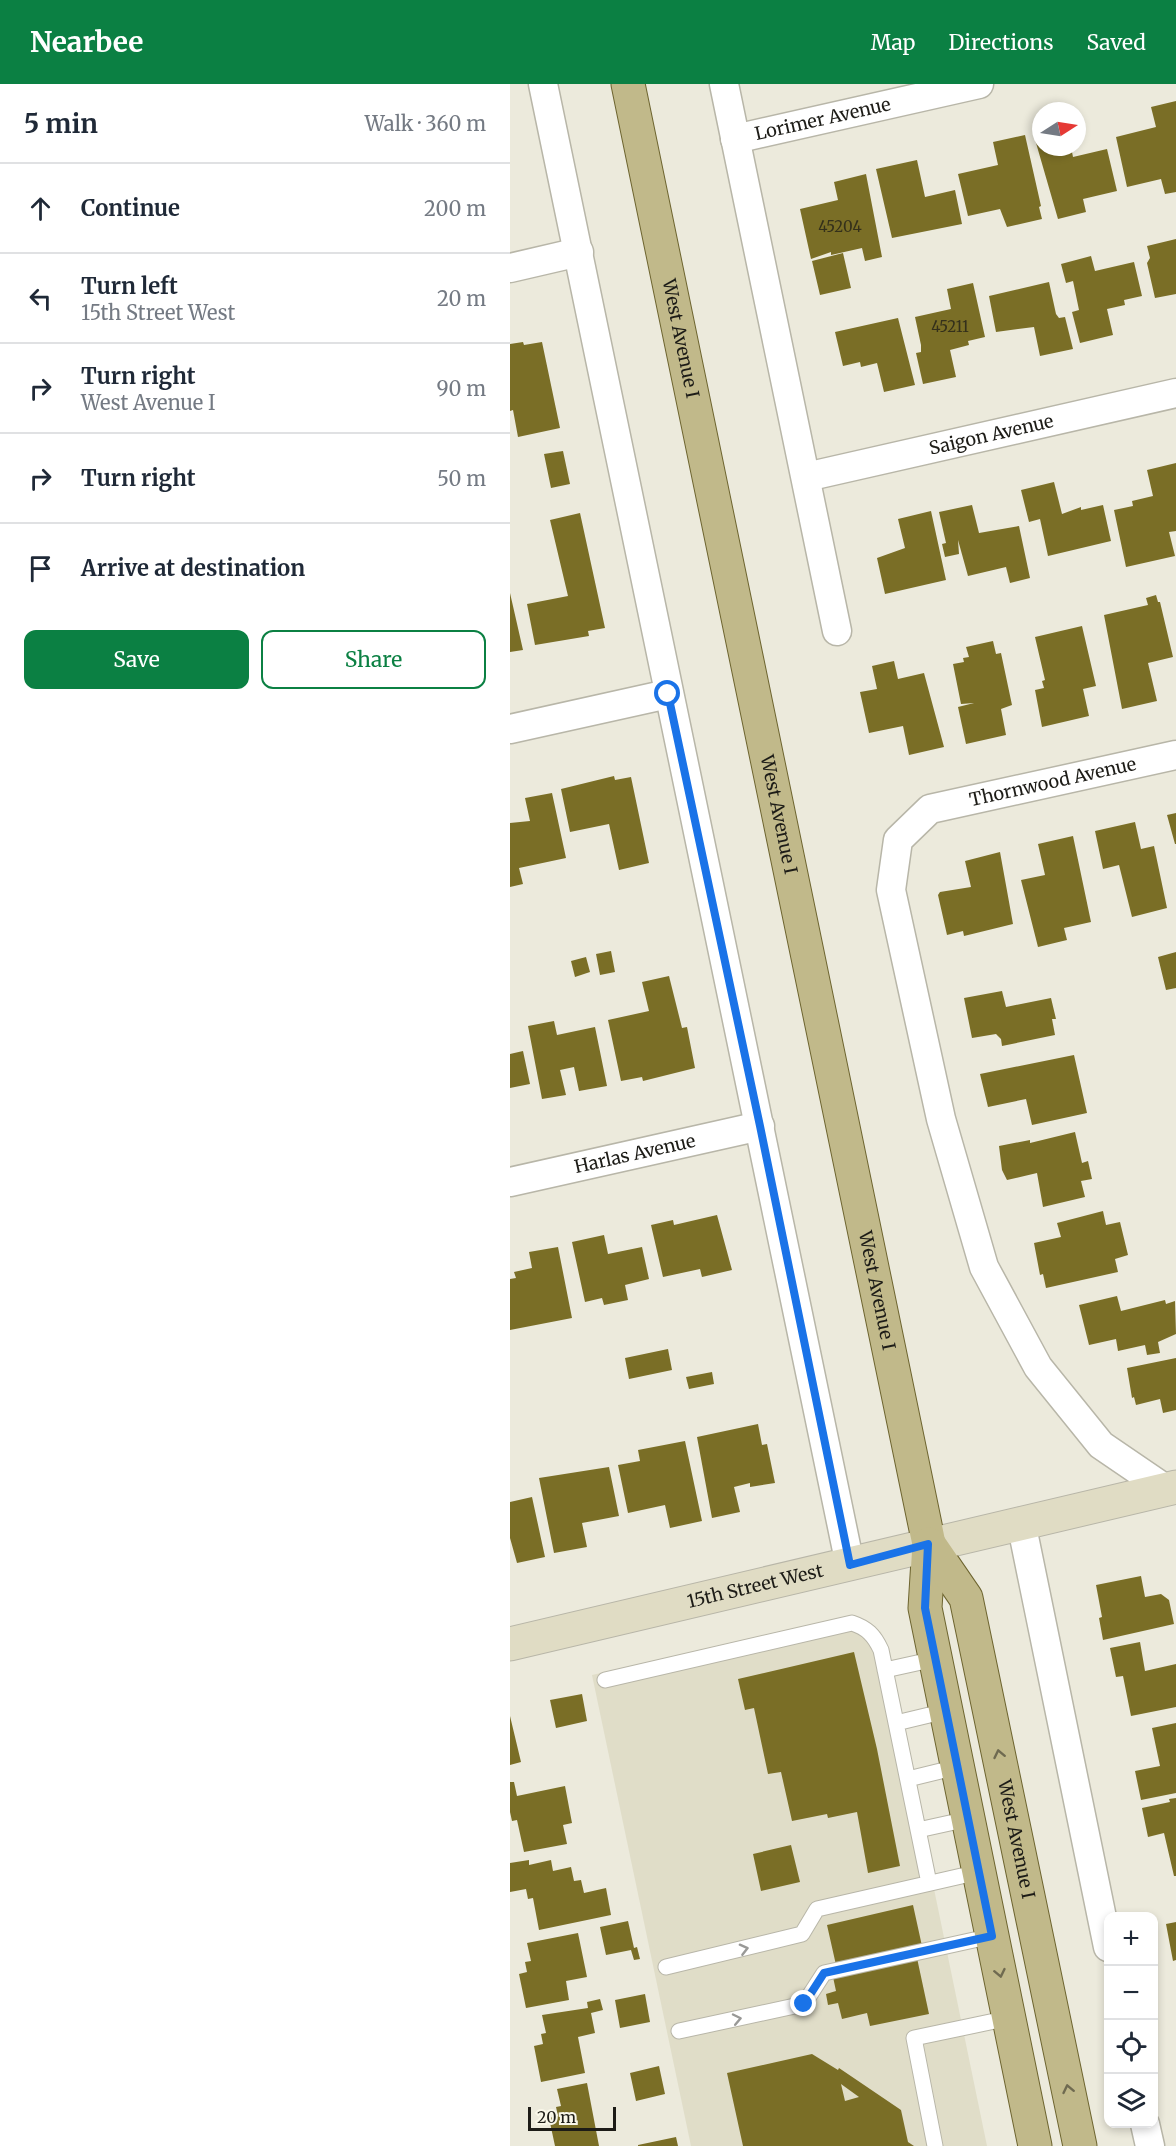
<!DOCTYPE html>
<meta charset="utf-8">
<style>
:root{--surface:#fff;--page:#f6f6f7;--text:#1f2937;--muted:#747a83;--line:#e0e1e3;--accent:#0b8043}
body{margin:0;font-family:Merriweather,serif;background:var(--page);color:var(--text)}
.controls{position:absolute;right:18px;bottom:18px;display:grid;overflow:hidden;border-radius:12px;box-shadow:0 3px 9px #0003}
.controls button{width:54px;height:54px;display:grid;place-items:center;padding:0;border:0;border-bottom:2px solid var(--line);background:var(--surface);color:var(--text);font:30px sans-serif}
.compass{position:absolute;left:522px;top:18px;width:54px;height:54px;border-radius:50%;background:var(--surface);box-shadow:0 3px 9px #0003;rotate:78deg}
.scale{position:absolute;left:18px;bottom:15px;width:88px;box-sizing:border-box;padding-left:6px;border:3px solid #1d1c17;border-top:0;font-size:16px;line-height:21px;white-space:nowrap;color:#1d1c17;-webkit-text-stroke:4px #f9f7e9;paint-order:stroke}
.stop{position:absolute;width:18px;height:18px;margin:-14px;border:4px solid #1a73e8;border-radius:50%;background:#fff}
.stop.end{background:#1a73e8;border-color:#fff;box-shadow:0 2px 6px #0008}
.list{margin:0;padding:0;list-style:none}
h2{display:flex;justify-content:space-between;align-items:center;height:78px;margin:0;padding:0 24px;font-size:26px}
h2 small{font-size:20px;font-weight:400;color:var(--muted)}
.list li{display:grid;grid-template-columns:39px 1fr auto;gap:18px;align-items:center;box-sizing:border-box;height:90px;padding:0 24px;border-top:2px solid var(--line)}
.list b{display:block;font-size:22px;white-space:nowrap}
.list p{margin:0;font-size:20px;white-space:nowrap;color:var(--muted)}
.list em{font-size:20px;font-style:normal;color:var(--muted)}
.actions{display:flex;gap:12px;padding:18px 24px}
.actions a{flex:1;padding:14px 0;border:2px solid var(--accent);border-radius:12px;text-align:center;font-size:21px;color:var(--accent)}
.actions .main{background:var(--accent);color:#fff}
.icon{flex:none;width:33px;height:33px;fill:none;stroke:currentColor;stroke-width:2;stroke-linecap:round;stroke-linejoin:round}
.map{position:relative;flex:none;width:666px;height:2062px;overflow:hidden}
header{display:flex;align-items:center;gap:36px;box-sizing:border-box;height:84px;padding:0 30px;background:var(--accent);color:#fff}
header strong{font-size:28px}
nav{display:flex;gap:33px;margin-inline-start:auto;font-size:21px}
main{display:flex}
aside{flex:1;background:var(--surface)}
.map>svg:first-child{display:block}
.built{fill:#e0ddc8}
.building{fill:#7a6e26;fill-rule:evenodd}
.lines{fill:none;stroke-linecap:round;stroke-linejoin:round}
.lane-casing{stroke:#b8b6a8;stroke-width:17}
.street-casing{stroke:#b8b6a8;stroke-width:31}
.secondary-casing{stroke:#b8b6a8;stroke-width:35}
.primary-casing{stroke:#6d642f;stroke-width:35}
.lane{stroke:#fff;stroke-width:15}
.street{stroke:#fff;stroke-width:28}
.secondary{stroke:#e0dcc4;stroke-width:33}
.primary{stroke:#c1b98a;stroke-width:33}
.oneway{stroke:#6f6a50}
.oneway2{stroke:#999997}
.route{stroke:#1a73e8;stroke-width:8}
.labels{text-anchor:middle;stroke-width:4.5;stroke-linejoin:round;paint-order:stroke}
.number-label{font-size:15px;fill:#34301b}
.street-label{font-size:18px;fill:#1d1c17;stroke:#f9f7e9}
</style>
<header>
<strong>Nearbee</strong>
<nav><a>Map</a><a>Directions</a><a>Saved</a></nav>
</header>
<main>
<aside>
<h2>5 min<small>Walk · 360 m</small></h2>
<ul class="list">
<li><svg class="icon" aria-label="ahead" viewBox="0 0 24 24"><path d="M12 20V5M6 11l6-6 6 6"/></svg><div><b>Continue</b></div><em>200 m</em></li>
<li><svg class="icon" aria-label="left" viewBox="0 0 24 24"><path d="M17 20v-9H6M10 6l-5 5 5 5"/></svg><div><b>Turn left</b><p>15th Street West</p></div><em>20 m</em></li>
<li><svg class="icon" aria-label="right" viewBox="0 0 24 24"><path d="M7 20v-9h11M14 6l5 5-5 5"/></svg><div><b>Turn right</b><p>West Avenue I</p></div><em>90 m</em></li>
<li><svg class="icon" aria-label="right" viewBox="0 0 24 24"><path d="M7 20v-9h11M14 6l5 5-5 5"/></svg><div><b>Turn right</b></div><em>50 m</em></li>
<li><svg class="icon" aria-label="arrive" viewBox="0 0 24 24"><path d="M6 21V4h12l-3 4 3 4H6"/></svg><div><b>Arrive at destination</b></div></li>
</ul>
<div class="actions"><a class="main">Save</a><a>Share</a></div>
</aside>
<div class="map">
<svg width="666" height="2062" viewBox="0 0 666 2062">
<rect width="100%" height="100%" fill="#eceadc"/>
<!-- built -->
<path class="built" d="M344,1533l27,15 106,514h-296l-99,-471z"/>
<!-- building -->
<path class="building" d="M666,17v91l-11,2 -4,-15 -34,8 -11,-50 40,-10 -5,-20z
M531,50v13h30l2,10 34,-8 10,42 -34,8 3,13 -28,7 -24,-83z
M515,51l16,71 -2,1 3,12 -35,8 -7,-18 -32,7 -10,-42 40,-9 -5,-23z
M407,76l8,37 30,-7 7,34 -70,14 -16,-69z
M356,90l16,83 -17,4 -3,-13 -31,7v-3l-20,7 -11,-50 38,-9 -4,-18z
M666,155v55l-21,4 -8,-35 3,-5 -3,-12z
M333,169l8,35 -31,7 -8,-34z
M581,172l4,15 39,-9 8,34 -18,4 1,5 -18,4 6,26 -33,8 -8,-31 7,-2 -6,-29 -7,2 -5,-19z
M539,198l7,32 3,4 6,-1 8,32 -33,7 -6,-29 -38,5 -7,-36z
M463,199l12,54 -17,4 1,4 -19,5 6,27 -33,7 -7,-31 5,-1v-7l-6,-28 36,-8 -4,-20z
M388,234l17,67 -31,7 -7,-29 -16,4 -1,-5 -17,4 -8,-34z
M13,258l1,3 18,-3 18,86 -42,9 -5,-27 -3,1v-67z
M53,367l7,33 -19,4 -7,-34z
M666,379v68l-7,1 6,24 -49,11 -12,-57 19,-4 -1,-5 21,-5 -6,-26z
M544,398l8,32 19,-7v3l22,-5 8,36 -63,15 -8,-37 -11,3 -8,-32z
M462,421l7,28 40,-7 11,52 -20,5 -4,-16 -38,9 -10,-36 1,14 -14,3 -3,-13 4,-1 -7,-31z
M421,427l15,69 -61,14 -8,-36 28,-10 -7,-29z
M70,429l25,115 -17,3 1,5 -54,9 -8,-41 41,-8 -18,-76z
M0,509l13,57 -13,2z
M646,511l2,7h2l13,55 -25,6 9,38 -35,8 -18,-94 44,-10 -2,-7z
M572,542l14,60 -13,3 6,27 -47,11 -7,-37 9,-2 -2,-7 3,-1 -10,-43z
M483,557l3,13 5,-1 11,52 -11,4 5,26 -40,9 -8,-37 16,-4 -13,1 -8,-40 11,-2 -1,-4 6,-1 -3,-10z
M384,577l4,18 26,-6 20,74 -35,8 -6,-29 -34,7 -9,-41 17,-3 -5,-23z
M104,692l1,4 16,-3 18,86 -30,7 -10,-46 -39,8 -9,-43z
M42,709l14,65 -47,10 4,16 -13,3v-64l20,-2 -5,-23z
M666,729v31h-1l-8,-29z
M625,738l6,27 13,-3 13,62 -35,9 -13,-52 -16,4 -8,-38z
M563,752l18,86 -27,6 3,12 -29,7 -17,-67 24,-5 -7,-31z
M490,768l13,72 -49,12 -1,-5 -16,4 -9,-40 2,-3 31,-5 -6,-26z
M101,867l4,21 -15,3 -4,-21z
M666,868v36l-10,2 -8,-33z
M76,873l4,15 -15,5 -4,-16z
M159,892l13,52 5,-1 8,41 -52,13 -1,-4 -21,4 -13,-61 41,-9 -7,-29z
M492,907l4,16 45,-9 5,21h-4l3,16 -53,11 -1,-7 -5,-5 -24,4 -8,-40z
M44,937l3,14 38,-8 12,59 -28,5 -5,-24 -14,3 6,25 -24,4 -14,-73z
M13,967l7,33 -20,4v-34z
M564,971l13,58 -55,12 -6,-26 -38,8 -8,-33z
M565,1048l7,31 6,-2 4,18 -11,2 4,16 -42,10 -6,-34 -30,7 -5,-10 -3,-24 31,-6v3z
M593,1127l3,14 14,-3 8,33 -13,4 3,13 -72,16 -3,-14 -3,1 -6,-32 27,-6 -4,-14z
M207,1131l15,55 -30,7 -2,-8 -37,8 -12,-52 22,-5 1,5z
M94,1151l4,19 34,-7 7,32 -24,6 3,15 -24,5 -2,-7 -17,4 -13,-60z
M48,1163l14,71 -62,12v-51l6,-1 -2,-6 18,-4 -3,-16z
M607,1212l4,15 44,-11 1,4 9,-3 1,33 -18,8 2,11 -13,2 -2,-10 -27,6 -2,-12 -27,6 -10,-40z
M158,1265l4,21 -43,9 -4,-21z
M666,1274v52l-13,3 -3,-14 -24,6 -2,-8 -2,1 -5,-30z
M202,1288l2,12 -25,5 -3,-12z
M248,1340l4,21 5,-1 8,39 -25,4v-4l-16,4 6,25 -28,6 -15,-81z
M175,1357l17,80 -32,7 -5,-23 -37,8 -10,-48 22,-4 -2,-11z
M99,1383l10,49 -37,7 5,24 -33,6 -15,-75z
M22,1413l13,60 -28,6 -7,-25v-36z
M631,1492l4,21 16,-3 8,6 5,24 -71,16 -4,-22 3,-1 -6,-32z
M630,1558l5,29 31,-7v43l-45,9 -8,-40 -7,1 -6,-29z
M344,1568l23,97 23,117 -32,7 -11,-61 -29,6 -1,-4 -35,7 -11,-49 -13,2 -14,-66 -9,2 -7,-31z
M72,1610l5,27 -31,7 -6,-28z
M0,1632l11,46 -11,3z
M666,1639v70l-35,7 -6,-29 25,-5 -8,-38z
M0,1698h4l3,14 48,-10 7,37 -9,2 4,19 -43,8 -7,-32 -5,1 -2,-9z
M666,1714v78h-2l-10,-43 -16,4 -6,-29 28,-6 -1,-3z
M281,1761l9,37 -39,9 -8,-37z
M19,1776v5l22,-5 2,11 18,-4 3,14 7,-1 3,13 22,-5 5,27 -72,15 -6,-32 -5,1 -2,-10 -16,3v-29z
M403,1821l9,41 -86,19 -9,-40z
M118,1837l6,27 3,-1 3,12 -6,1 -3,-10 -25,5 -6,-28z
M666,1838v38l-3,1 -7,-37z
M68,1849l9,44 -21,4 3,19 -43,8 -7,-34 8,-2 -2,-10 6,-1 -4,-18z
M407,1874l12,56 -59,12 -3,-13 -25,6 -4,-16 -10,2 -2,-11 10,-3 -3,-14z
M135,1910l5,28 -30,6 -5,-28z
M90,1915l3,11 -12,3 4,20 -17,4 7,36 -44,9 -7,-36 9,-2 -2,-10 5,-1 -4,-18 46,-7 -1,-6z
M302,1970l26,16 1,-2 62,42 7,32 6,4h-171l-16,-73zM331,2000l18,13 -14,4z
M149,1982l6,28 -29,7 -6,-28z
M77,1999l12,63h-44l-6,-28 9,-2 -2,-9 5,-1 -4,-17z
M166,2053l2,9h-40v-1z"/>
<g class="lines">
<!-- lane casing -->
<g class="lane-casing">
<path id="lane" d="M375,1586l50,-11
M95,1596l247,-57c15,5 22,12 29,27l48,233
M386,1639l50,-12
M398,1695l49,-12
M408,1746l50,-11
M156,1883l136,-33 15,-25 162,-37
M169,1947l125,-27 20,-31 168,-37
M425,2062l-21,-108 95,-20"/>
</g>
<!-- street casing -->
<g class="street-casing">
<g id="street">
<path d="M33,0l307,1481"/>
<path d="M214,0l113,547"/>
<path id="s1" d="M225,55l244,-55"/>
<path d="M0,184l69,-16"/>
<path id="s2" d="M296,393l370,-84"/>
<path d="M0,645l158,-35"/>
<path id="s3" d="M0,1098l250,-56"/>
<path id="s4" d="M657,1406l-66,-45 -63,-78 -54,-100 -43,-148 -50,-229 7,-50 32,-31 246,-54"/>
<path d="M511,1438l87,425"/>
<path d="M635,2040l5,22"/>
</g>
</g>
<!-- secondary casing -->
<g class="secondary-casing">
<g id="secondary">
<path id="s5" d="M0,1560l666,-157"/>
</g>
</g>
<!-- primary casing -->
<g class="primary-casing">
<g id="primary">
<path id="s6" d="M118,0l301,1460 -4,64 110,538"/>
<path id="s7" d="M419,1460l37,54 114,548"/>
</g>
</g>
<!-- lane -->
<use href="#lane" class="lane"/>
<!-- street -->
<use href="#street" class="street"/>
<!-- secondary -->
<use href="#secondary" class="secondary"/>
<!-- primary -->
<use href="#primary" class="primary"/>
</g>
<!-- one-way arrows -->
<defs><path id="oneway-chevron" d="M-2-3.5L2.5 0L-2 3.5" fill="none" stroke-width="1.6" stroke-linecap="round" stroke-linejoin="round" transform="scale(1.5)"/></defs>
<g class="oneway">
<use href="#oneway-chevron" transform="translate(489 1670) rotate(-102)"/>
<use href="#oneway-chevron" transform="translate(490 1889) rotate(78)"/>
<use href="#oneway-chevron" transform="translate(558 2005) rotate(-102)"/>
</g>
<g class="oneway2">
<use href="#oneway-chevron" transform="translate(234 1865) rotate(-14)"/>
<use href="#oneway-chevron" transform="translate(227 1935) rotate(-12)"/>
</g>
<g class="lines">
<!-- route -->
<path class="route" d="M158,610l92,432 90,439 78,-21 -3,64 67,328 -168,37 -20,31"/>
</g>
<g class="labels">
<!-- number labels -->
<g class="number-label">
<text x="330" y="148">45204</text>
<text x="440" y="248">45211</text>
</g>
<!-- street labels -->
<g class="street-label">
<text dy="6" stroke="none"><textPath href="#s1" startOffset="90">Lorimer Avenue</textPath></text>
<text dy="6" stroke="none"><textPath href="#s6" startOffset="260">West Avenue I</textPath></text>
<text dy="6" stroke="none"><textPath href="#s2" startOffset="190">Saigon Avenue</textPath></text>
<text dy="6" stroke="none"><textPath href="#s4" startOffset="903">Thornwood Avenue</textPath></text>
<text dy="6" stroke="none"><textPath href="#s6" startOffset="746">West Avenue I</textPath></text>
<text dy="6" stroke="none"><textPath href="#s3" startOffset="128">Harlas Avenue</textPath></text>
<text dy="6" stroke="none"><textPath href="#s6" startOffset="1232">West Avenue I</textPath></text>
<text dy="6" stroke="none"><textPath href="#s5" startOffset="252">15th Street West</textPath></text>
<text dy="6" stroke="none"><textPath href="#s7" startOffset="312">West Avenue I</textPath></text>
</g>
</g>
</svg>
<div class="controls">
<button>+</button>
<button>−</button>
<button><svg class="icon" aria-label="locate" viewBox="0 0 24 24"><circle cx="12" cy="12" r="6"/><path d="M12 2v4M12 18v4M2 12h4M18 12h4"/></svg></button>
<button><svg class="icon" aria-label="layers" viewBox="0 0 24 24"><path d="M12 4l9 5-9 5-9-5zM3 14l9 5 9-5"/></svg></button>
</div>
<svg class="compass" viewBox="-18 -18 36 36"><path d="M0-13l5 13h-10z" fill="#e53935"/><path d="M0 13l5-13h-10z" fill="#747a83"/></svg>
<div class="scale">20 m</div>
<div class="stop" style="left:158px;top:610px"></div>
<div class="stop end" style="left:294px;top:1920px"></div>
</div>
</main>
